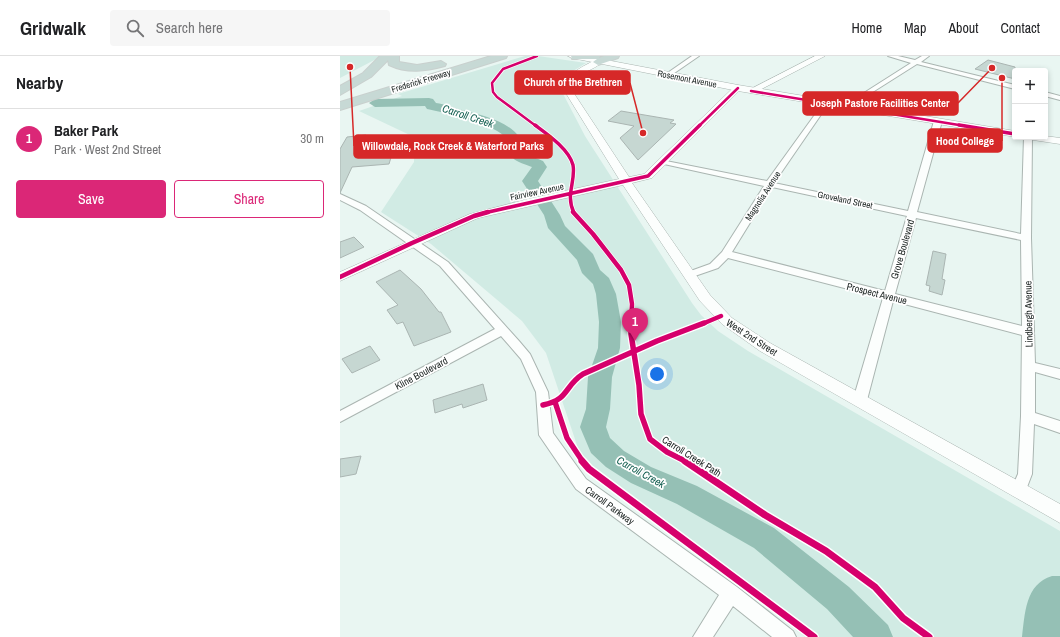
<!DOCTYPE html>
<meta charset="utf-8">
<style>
:root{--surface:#fff;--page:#f6f6f6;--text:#202124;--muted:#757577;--line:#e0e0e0;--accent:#db2777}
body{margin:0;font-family:"Archivo Narrow",sans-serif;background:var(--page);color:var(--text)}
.controls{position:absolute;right:12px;top:12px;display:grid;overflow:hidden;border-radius:4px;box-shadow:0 2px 6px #0003}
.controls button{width:36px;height:36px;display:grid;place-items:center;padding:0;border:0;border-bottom:1px solid var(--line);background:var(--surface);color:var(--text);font:20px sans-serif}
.you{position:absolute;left:317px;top:318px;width:14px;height:14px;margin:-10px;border:3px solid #fff;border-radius:50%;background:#1a73e8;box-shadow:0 0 0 6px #1a73e833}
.badge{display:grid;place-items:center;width:26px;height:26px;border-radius:50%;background:var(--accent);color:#fff;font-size:13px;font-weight:700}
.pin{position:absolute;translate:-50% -33px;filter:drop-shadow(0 1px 2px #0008)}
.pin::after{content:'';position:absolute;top:21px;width:14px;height:12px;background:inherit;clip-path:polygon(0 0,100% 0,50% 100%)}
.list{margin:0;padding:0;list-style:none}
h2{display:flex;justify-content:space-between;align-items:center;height:52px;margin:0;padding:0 16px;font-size:17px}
h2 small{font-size:13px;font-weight:400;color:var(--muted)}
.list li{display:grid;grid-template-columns:26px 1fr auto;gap:12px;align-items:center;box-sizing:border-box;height:60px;padding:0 16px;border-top:1px solid var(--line)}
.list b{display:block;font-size:15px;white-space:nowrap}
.list p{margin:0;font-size:13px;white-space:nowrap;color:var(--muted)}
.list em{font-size:13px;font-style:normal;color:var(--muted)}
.actions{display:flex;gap:8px;padding:12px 16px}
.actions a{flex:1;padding:9px 0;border:1px solid var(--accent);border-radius:4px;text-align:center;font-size:14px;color:var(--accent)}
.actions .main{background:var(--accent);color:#fff}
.icon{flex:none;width:22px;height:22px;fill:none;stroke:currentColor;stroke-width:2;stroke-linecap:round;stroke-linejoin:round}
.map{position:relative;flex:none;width:720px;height:581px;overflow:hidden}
header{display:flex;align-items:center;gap:24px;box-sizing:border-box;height:56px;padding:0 20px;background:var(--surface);border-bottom:1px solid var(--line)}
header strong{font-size:19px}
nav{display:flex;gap:22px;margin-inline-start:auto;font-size:14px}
.search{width:280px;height:36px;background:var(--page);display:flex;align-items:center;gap:10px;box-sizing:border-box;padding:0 14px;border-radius:4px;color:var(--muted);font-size:15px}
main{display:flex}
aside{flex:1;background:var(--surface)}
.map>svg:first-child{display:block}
.green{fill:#d1ebe4}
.water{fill:#95c0b5}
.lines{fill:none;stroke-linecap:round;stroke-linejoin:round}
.river{fill:#95c0b5;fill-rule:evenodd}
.building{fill:#c6d7d2;stroke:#aab5b2}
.minor-casing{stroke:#aab5b1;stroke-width:2}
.tertiary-casing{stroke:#aab5b1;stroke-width:1}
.secondary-casing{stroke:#aab5b1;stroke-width:1}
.motorway-casing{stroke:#c9d0ce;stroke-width:2}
.minor{fill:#fcfefd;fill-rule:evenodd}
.tertiary{fill:#fcfefd;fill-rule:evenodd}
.secondary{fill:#fcfefd;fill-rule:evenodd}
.motorway{fill:#c7d9d5;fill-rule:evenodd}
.cycleway-far4-casing{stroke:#fff;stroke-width:4}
.cycleway-far3-casing{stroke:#fff;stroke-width:5}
.cycleway-far2-casing{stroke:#fff;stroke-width:6}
.cycleway-far1-casing{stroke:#fff;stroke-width:8}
.cycleway-casing{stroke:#fff;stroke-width:10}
.cycleway-far4{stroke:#d6006c;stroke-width:2.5}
.cycleway-far3{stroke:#d6006c;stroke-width:3.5}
.cycleway-far2{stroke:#d6006c;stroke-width:4.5}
.cycleway-far1{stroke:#d6006c;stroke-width:5.5}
.cycleway{stroke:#d6006c;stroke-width:7}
.labels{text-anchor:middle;stroke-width:3.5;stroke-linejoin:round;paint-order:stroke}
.far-street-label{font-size:9px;fill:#1a2220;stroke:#fff}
.street-label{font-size:10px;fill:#1a2220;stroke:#fff}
.water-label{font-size:11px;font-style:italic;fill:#156052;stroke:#fff}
.leader{fill:none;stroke:#d62828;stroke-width:1.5}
.callout-dot{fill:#d62828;stroke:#fff;stroke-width:1.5}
.callout{fill:#d62828;stroke:#d62828;stroke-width:1.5}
.callout-label{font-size:11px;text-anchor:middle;font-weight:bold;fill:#fff}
</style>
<header>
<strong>Gridwalk</strong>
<div class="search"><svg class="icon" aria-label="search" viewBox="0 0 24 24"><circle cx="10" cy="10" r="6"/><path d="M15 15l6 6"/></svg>Search here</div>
<nav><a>Home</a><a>Map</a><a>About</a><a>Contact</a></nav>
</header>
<main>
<aside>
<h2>Nearby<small></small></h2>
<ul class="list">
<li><span class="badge">1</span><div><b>Baker Park</b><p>Park · West 2nd Street</p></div><em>30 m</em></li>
</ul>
<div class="actions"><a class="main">Save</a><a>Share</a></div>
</aside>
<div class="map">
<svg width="720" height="581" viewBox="0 0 720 581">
<rect width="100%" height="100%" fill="#e9f6f2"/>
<!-- green -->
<path class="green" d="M0,0h42l-42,22z
M185,0h13l48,7 -21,13 -5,12 25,48 107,167 9,12 17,16 30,20 312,180v106h-255l-220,-168 -39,-116 -24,-32 -91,-77 -50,-32 33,-50v-25l-55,-26 43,-15 -4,-2z"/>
<!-- water -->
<path class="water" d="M712,520h8v61h-38c3,-23 3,-53 30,-61z"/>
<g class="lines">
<!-- river -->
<path class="river" d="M89,42l4,1 3,4c9,1 17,5 26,7 24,6 61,14 64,44l17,7 4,6 -9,14 22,34 5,11 28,28 7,16 9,8 7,16 5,28 -1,26 -8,29 -2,32 -4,18 4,11 14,13 27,16 46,19 77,42 75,59 39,38 5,12h-40l-26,-28 -73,-61 -77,-44 -46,-21 -25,-16 -15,-14 -11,-26 6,-18 2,-32 10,-29 1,-26 -3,-28 -3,-10 -11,-11 -5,-13 -29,-32 -4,-13 -22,-34 10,-14c-5,-2 -16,-5 -19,-9 -5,-6 0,-13 -9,-22 -13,-13 -59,-23 -77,-27l-2,-3 -50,1 -6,-4 6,-4z"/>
</g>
<!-- building -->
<path class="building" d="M648,4l27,7v12l-40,-10z
M281,55l53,9 -4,3 6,1 -38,36 -18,-22 14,-12 -26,-5z
M26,79l-11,23 37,-4 -3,10 -37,3 -12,26v-44l7,-12z
M14,181l10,10 -24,11v-16z
M593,195l13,3 -4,25 3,1 -3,15 -13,-4 1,-5 -4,-1z
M60,214l21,19 18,23h2l10,20 -37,14 -11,-24 -6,2 -10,-14 11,-5 -22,-23z
M30,290l10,14 -28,13 -10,-14z
M143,328l4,16 -24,8 -1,-4 -27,9 -2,-13z
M21,400l-5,18 -16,3v-18z"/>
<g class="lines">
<!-- minor casing -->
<g class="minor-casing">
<path id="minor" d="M352,0h7l-29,20h-4v-2z
M548,0h10l17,4 7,-4h7l-8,6 94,23v4l-98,-25 -68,43h-4v-2l66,-42z
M705,36l15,4v4l-15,-4z
M486,45l3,2 -55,80 134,28 26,-90 4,-2 4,2 -25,91 104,22 3,-97h8l-1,101 4,125 25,6v10l-25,-7v41l25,8v12l-26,-9 -2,50 -8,21 -5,2 -5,-2 -3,-5 7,-16 3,-58 1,-81 -129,-34 -26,99 -2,4 -5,1 -5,-1 -2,-4 30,-102 -155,-40 -10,10 -29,10 -5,-3 1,-2 25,-9 12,-12 42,-66 -100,-22 -4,-2 1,-2 106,21 57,-79zM432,131l135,29 -22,75 -153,-39zM576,162l105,22 1,86 -127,-32z
M0,138l26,12 82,56 71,79 11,13 18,38 5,41 33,46 151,108 56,44 3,6h-24l-39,-31 -20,31h-20l26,-42 -143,-106 -37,-54 -3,-43 -15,-33 -20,-23 -161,86v-11l155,-82 -55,-63 -80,-56 -20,-10z"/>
</g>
<!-- tertiary casing -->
<g class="tertiary-casing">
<path id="tertiary" d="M475,0h10l-71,37 -7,-2z
M255,4l7,2c-12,12 -34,10 -27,33l54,82 15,-3 91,-88 7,2 -90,90 -20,5 78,112 22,23 38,25 290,161v19l-300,-172 -38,-27 -22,-23 -77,-116 -145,33 -138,63v-9l130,-58 58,-15 91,-20 -52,-84c-6,-20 14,-27 28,-35z"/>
</g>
<!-- secondary casing -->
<g class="secondary-casing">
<path id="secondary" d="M228,0h17l153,29 277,46 1,6 -278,-46 -166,-33z
M705,80l15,2v6l-27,-4 -5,-3h17z"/>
</g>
<!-- motorway casing -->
<g class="motorway-casing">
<path id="motorway" d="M40,0h19v6l18,3 24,-4 5,3 -1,2c-19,5 -37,8 -56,-1l-1,-5 -17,17 -31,18v-9l23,-13z
M151,0h16l-1,2 -166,52v-8z
M231,0h29l-1,2 5,-2h15l-1,2 -20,7 -5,-3 4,-3h-25z"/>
</g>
<!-- minor -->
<use href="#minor" class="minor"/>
<!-- tertiary -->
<use href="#tertiary" class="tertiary"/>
<!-- secondary -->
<use href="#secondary" class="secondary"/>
<!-- motorway -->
<use href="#motorway" class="motorway"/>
<!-- cycleway-far4 casing -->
<g class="cycleway-far4-casing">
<path id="cycleway-far4" d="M411,35l214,35
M196,70l-39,-29 -4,-5 -1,-9 11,-14 34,-13
M359,70l39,-38"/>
</g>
<!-- cycleway-far3 casing -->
<g class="cycleway-far3-casing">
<path id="cycleway-far3" d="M195,69c12,9 34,24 38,40 3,17 -8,29 1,48
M619,69l56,9
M144,157l164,-37 52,-51"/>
</g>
<!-- cycleway-far2 casing -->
<g class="cycleway-far2-casing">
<path id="cycleway-far2" d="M233,156l20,22 28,36 8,15 3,19 -1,20
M0,221l72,-34 62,-27 14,-4
M362,268l19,-8"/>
</g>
<!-- cycleway-far1 casing -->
<g class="cycleway-far1-casing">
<path id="cycleway-far1" d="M291,267v11l8,51 2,29 9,25 17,13 20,10
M215,346l12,36 16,24
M203,349c26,-5 21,-19 40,-31l74,-33 47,-18"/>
</g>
<!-- cycleway casing -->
<g class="cycleway-casing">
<path id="cycleway" d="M242,405l7,8 225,168
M345,405l80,54 61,36 49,36 28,31 26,19"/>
</g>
<!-- cycleway-far4 -->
<use href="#cycleway-far4" class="cycleway-far4"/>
<!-- cycleway-far3 -->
<use href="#cycleway-far3" class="cycleway-far3"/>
<!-- cycleway-far2 -->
<use href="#cycleway-far2" class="cycleway-far2"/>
<!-- cycleway-far1 -->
<use href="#cycleway-far1" class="cycleway-far1"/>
<!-- cycleway -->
<use href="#cycleway" class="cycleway"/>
</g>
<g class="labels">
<!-- far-street labels -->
<g class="far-street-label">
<text transform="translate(347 23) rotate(11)" y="3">Rosemont Avenue</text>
<text transform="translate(81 25) rotate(-17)" y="3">Frederick Freeway</text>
<text transform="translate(197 136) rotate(-12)" y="3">Fairview Avenue</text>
<text transform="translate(423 140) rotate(-57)" y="3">Magnolia Avenue</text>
<text transform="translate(505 144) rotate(12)" y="3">Groveland Street</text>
</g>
<!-- street labels -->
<g class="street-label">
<text transform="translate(562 193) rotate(-74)" y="4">Grove Boulevard</text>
<text transform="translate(537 237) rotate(14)" y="4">Prospect Avenue</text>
<text transform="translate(688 258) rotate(-91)" y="4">Lindbergh Avenue</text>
<text transform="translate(412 281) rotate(33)" y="4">West 2nd Street</text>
<text transform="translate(81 317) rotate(-28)" y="4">Kline Boulevard</text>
<text transform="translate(352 400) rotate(32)" y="4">Carroll Creek Path</text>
<text transform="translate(270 449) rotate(36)" y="4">Carroll Parkway</text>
</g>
<!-- water labels -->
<g class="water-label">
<text transform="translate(128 60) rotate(18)" y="4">Carroll Creek</text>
<text transform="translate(301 416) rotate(29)" y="4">Carroll Creek</text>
</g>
</g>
<!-- callouts -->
<path class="leader" d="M303 77L290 27M652 12L618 47M662 22L662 85M10 11L14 90"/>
<g class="callout-dot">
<circle cx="303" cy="77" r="4"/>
<circle cx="652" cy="12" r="4"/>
<circle cx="662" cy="22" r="4"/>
<circle cx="10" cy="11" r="4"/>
</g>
<g class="callout">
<rect x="175" y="15" width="115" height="23" rx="4"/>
<rect x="463" y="36" width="155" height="23" rx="4"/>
<rect x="588" y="73" width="74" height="23" rx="4"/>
<rect x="14" y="79" width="198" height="23" rx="4"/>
</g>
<g class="callout-label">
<text x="233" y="30">Church of the Brethren</text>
<text x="540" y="51">Joseph Pastore Facilities Center</text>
<text x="625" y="89">Hood College</text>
<text x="113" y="94">Willowdale, Rock Creek &amp; Waterford Parks</text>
</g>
</svg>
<div class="controls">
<button>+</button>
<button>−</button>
</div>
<div class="you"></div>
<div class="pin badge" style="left:295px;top:285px">1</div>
</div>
</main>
